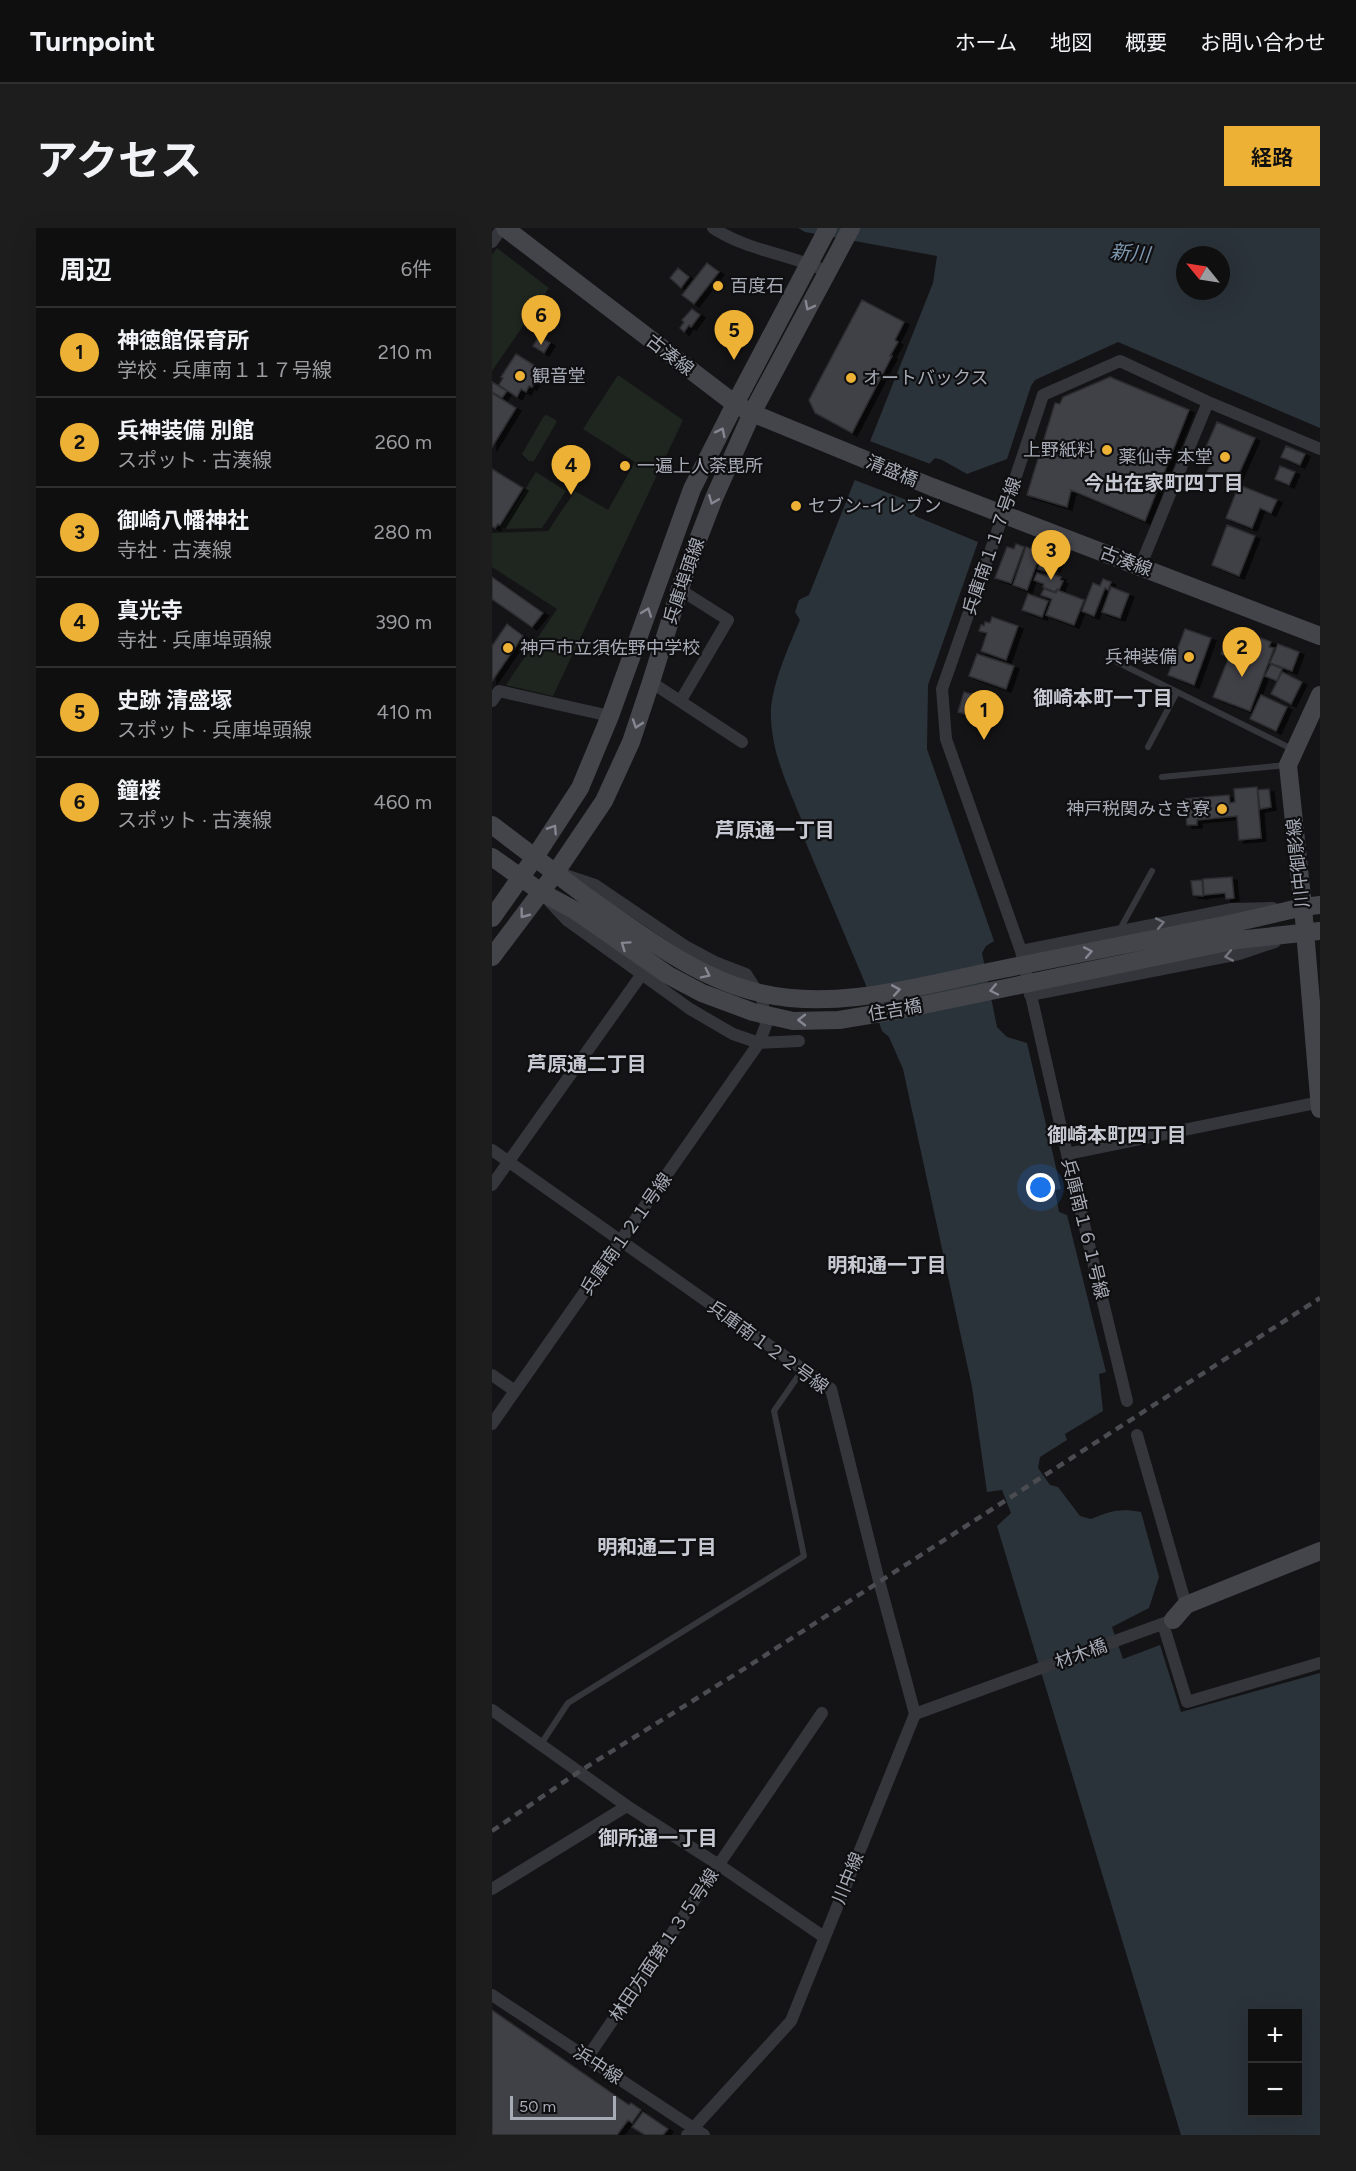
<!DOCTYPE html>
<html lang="ja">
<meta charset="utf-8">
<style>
:root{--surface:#0f0f10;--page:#1d1d1e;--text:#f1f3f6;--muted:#9b9c9f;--line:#2f2f30;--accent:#edb136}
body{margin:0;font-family:Figtree,"Noto Sans JP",sans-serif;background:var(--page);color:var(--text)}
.controls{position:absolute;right:18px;bottom:18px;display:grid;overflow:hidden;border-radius:0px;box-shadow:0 6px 24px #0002}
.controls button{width:54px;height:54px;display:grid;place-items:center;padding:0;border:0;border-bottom:2px solid var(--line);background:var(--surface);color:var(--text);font:30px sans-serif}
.compass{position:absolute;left:684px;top:18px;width:54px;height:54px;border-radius:50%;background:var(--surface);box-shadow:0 6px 24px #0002;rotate:300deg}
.scale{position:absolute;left:18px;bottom:15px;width:106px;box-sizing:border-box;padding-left:6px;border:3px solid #a6abb6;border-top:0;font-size:16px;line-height:21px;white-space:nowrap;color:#a6abb6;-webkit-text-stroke:4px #0f0f11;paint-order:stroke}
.you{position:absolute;left:549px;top:960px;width:21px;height:21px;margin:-15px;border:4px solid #fff;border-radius:50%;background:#1a73e8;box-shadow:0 0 0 9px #1a73e833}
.badge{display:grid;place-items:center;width:39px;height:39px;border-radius:50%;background:var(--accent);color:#111;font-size:20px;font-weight:700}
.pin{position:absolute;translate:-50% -50px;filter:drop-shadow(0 2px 3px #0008)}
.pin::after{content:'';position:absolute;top:32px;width:21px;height:18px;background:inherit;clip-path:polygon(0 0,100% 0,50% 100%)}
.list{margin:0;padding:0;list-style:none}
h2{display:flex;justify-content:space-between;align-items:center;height:78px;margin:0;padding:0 24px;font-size:26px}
h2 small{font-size:20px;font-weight:400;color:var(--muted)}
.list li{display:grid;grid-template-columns:39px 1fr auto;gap:18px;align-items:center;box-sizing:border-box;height:90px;padding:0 24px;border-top:2px solid var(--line)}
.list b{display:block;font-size:22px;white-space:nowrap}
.list p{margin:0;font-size:20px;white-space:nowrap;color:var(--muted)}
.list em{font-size:20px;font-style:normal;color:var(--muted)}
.map{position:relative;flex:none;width:828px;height:1907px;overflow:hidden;border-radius:0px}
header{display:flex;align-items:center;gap:36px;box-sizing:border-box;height:84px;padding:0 30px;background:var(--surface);border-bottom:2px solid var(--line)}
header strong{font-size:28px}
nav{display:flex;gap:33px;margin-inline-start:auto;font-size:21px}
.intro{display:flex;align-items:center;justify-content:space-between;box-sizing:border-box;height:144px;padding:0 36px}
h1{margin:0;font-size:42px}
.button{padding:15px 27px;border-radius:0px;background:var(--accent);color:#111;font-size:21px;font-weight:700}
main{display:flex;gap:36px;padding:0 36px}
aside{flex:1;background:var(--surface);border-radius:0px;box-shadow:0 6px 24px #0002}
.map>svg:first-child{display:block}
.green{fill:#1f2620}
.water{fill:#2b333a;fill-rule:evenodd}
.pier{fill:#141416}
.building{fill:#404146;stroke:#2e2e32;stroke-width:1.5;filter:url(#shadow)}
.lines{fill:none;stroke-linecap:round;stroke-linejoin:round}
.lane{stroke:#35363b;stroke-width:6}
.street{stroke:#35363b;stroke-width:12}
.secondary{stroke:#44454b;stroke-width:18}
.rail{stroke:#4b4c52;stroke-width:4.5;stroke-dasharray:8 6;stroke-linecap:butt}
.secondary-bridge{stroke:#44454b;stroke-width:18}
.oneway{stroke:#848791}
.oneway2{stroke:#73767f}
.poi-dot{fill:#edb136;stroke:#0f0f11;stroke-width:2}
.labels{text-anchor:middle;stroke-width:4.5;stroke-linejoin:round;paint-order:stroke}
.poi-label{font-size:18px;fill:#a6abb6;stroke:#0f0f11;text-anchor:start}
.street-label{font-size:18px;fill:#a6abb6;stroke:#0f0f11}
.water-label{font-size:20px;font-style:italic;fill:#7e98b0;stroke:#0f0f11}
.neighbourhood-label{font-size:20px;font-weight:bold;fill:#c7cad2;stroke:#0f0f11}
</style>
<header>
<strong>Turnpoint</strong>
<nav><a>ホーム</a><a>地図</a><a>概要</a><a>お問い合わせ</a></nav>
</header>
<div class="intro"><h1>アクセス</h1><a class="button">経路</a></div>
<main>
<aside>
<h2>周辺<small>6件</small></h2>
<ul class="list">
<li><span class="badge">1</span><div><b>神徳館保育所</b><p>学校 · 兵庫南１１７号線</p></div><em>210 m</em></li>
<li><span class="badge">2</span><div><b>兵神装備 別館</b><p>スポット · 古湊線</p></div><em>260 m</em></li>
<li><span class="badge">3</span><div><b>御崎八幡神社</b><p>寺社 · 古湊線</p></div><em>280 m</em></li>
<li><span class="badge">4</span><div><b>真光寺</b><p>寺社 · 兵庫埠頭線</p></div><em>390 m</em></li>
<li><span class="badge">5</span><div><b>史跡 清盛塚</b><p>スポット · 兵庫埠頭線</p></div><em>410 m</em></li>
<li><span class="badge">6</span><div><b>鐘楼</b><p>スポット · 古湊線</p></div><em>460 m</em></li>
</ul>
</aside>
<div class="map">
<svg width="828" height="1907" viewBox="0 0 828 1907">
<defs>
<filter id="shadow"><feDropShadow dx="5" dy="3" stdDeviation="0" flood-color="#0009"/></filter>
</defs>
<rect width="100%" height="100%" fill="#141416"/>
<!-- green -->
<path class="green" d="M5,20l52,40 -57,83v-116z
M126,147l65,45 -130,276 -47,-11 51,-76 -65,-42v-34l56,-2 27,-40 33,19 27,-48 -52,-33z
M55,187l9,5v3l-22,38h-5l-7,-7 22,-38z
M44,244l30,19 -24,37 -42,1z"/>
<!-- water -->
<path class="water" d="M306,0h522v200l-202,-86 -83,38 -4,6 -24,73 -40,15 -25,-14 -7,-2 -5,5 -17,43 2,10 63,26 -50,143 -1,64 67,192 -8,5 -4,7 15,74 10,10 20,6 34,146 -6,1 4,22 8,3 39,157 -7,2 4,37 -38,23 2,6 -27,17 -2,11 12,17 8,2 22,29 11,3c20,-8 28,-11 50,-7l18,65 -10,31 -37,19 11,32 37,-14 21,67 139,-39v462h-139l-184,-609 14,-13 -9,-23 -15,2 -15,-105 -69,-318 -14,-32 -7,-6 -17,-48 -65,-154 2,-8c-13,-32 -30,-67 -31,-103 -2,-28 18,-72 29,-98l-5,-8 4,-12 10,-5 124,-312 4,-27 -132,-24zM693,27h36v36h-36zM760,1786h46v98h-46z"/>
<!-- pier -->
<path class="pier" d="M375,212l66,25 -16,39 -65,-25z"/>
<!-- building -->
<path class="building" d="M215,35l12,9 -25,32 -12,-9z
M186,40l11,9 -8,11 -11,-10z
M370,72l42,22 -9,18 3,2 -8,14h2l-40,77 -37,-20 -6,-13z
M200,81l8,6 -9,12 -2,-2 -5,7 -4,-4 4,-6 -2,-2z
M47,108l11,7 -6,10 -11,-7z
M24,126l24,15 -3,4 3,1 -8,13 -3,-1 -3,6 -5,-3 -4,8 -18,-12 4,-7 -2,-1z
M618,149l79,33 -44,111 -74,-31 -4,17 -40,-12 28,-92 5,1 3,-7z
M0,154l15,9 -5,7 -10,-6z
M0,165l24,15 -24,39z
M725,194l38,16 -18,40 -9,-5 -3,6 -18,-7 3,-6 -10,-5z
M794,218l19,8 -5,11 -19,-8z
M788,238l15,6 -6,13 -14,-6z
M0,241l31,19 -23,37 -2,-1 -3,4 -3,-2z
M747,257l38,15 -6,13 -11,-5 -8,20 -26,-10z
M735,297l28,11 -16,40 -27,-11z
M524,316l8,3 -13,36 -16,-5 12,-31 7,2z
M534,319l15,5 -14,38 -14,-5z
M554,330l12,4 -3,7 -5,-2 -1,5 -11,-3 2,-7 4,2z
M545,345l10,3 1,-3 13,4 -1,3 3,1 -4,9 -2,-1 -2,3 -12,-5 1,-3 -10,-4z
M0,349l51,36 -11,14 -40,-28z
M611,351l8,3 -3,8 -3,-2 -11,28 -12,-5 11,-28 7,3z
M619,359l18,7 -9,24 -18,-6z
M552,361l12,4 1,-3 27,10 -10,25 -28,-10 6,-16 -11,-4z
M536,366l20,7 -6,16 -20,-7z
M500,389l26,9 -12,34 -25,-9 6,-18 -8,-2 2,-6 3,1 1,-4 5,1z
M15,396l16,12 -31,45v-35z
M743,400l36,14 -2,5 5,1 -24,63 -37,-14 16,-40 -8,-3 4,-11 3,1z
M693,401l26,9 -17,47 -26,-10z
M786,416l21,8 -7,19 -22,-8z
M485,426l37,12 -8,23 -37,-13z
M779,436l11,5 -5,12 -12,-5z
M790,444l20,10 -11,22 -20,-10z
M472,464l23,7 -7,20 -22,-7z
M769,467l26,12 -11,24 -26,-12z
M765,559l4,51 -22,2 -2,-24 -40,4v5h-10l-3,-26 45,-4 1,8 5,-1 -1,-13z
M777,561l2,18 -11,2 -2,-19z
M740,649l2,21 -8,1 -1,-6 -21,2 -1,-16z
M710,652l1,16 -10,-1 -2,-14z
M0,1782l137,95 2,-2 10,7 -9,13 -4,-3 -11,15h-125z
M151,1884l25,17 -5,6h-18l-13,-8z"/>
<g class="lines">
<!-- lane -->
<path class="lane" d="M625,434l175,87
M656,519l29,-55
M670,549l125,-12
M627,703l33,-60
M49,1516l27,-41 236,-147 -30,-145 29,-42"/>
<!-- street -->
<path class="street" d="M221,0c35,23 77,26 115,44
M0,14l10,-14
M648,339l68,-165
M187,361l49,31 -47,80
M159,454l91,60
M0,473l7,-10 111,25
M58,674l18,19 122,88 43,25 26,9 40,-2
M529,723l211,-42 41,-1
M538,767l209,-41 36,-12
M0,922l339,239 48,192 36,133
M575,926l253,-52
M0,957l150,-211
M0,1147l23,16
M635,1173l-60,-247 -46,-203 -75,-212 -4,-50 61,-174 40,-120 77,-34 88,41 112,47
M0,1196l267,-381 7,-18 -4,-26 -16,-25 -31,-12 -30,-16 -90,-61 -30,-10
M645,1207l49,170
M671,1396l24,78 133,-39
M0,1482l135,96 92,59 105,72
M0,1661l135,-83
M0,1767l212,140
M95,1830l235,-345
M195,1907l104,-114 124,-307 258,-94"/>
<!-- secondary -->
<path class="secondary" d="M13,0l230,176 17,9 180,74 388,149
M828,467l-32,70 15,142 17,202
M0,597l95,72
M0,629l49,35 35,19
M0,690l43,-61 45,-69 30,-72 82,-227 43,-85 93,-176
M742,695l69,-16 17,-2
M745,712l83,-9
M0,729l64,-85 48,-71 27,-59 20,-60 33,-106 30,-78 38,-85 99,-185
M681,1392l13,-15 134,-54"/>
<!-- rail -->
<path class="rail" d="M0,1603l88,-60 167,-104 573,-369"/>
<!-- secondary-bridge -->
<path class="secondary-bridge" d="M95,669c54,37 108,81 173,96 76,18 158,-7 233,-22 80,-16 160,-32 241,-48
M84,683l92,64 34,18 51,19 40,9 46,-1 60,-10 338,-70"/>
</g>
<!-- one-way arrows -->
<defs><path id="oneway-chevron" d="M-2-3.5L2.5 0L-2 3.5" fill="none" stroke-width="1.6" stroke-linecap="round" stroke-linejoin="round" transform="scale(1.5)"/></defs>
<g class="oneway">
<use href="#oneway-chevron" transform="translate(317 78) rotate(118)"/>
<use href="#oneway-chevron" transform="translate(229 204) rotate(-63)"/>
<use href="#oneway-chevron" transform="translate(221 272) rotate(112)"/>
<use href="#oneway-chevron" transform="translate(155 384) rotate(-70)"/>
<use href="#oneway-chevron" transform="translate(145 496) rotate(109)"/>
<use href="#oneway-chevron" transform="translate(61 601) rotate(-57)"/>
<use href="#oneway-chevron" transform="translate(32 686) rotate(127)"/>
<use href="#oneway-chevron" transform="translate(133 717) rotate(-145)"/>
<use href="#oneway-chevron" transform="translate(596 724) rotate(-11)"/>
<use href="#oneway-chevron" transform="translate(214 746) rotate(26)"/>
<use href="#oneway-chevron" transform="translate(404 762) rotate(-10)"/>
<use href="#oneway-chevron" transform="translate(502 762) rotate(168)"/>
<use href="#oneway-chevron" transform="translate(310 792) rotate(180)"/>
</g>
<g class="oneway2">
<use href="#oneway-chevron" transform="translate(668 695) rotate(-11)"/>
<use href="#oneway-chevron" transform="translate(737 728) rotate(169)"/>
</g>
<!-- markers -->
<g class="poi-dot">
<circle cx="226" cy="58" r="6"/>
<circle cx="28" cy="148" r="6"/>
<circle cx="359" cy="150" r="6"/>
<circle cx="615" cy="222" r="6"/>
<circle cx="733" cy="229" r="6"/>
<circle cx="133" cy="238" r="6"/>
<circle cx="304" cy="278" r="6"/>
<circle cx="16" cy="420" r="6"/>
<circle cx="697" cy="429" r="6"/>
<circle cx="730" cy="581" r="6"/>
</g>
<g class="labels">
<!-- poi labels -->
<g class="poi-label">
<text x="238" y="64">百度石</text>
<text x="40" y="154">観音堂</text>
<text x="371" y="156">オートバックス</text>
<text x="603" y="228" text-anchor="end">上野紙料</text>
<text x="721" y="235" text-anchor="end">薬仙寺 本堂</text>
<text x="145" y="244">一遍上人荼毘所</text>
<text x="316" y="284">セブン-イレブン</text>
<text x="28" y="426">神戸市立須佐野中学校</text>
<text x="685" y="435" text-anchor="end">兵神装備</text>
<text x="718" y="587" text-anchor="end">神戸税関みさき寮</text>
</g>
<!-- street labels -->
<g class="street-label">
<text transform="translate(178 127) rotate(38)" y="6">古湊線</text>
<text transform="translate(400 243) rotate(22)" y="6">清盛橋</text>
<text transform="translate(500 318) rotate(-71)" y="6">兵庫南１１７号線</text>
<text transform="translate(634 333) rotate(21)" y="6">古湊線</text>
<text transform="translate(192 353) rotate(-71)" y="6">兵庫埠頭線</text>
<text transform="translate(806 635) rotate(-96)" y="6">川中御影線</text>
<text transform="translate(403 782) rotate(-10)" y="6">住吉橋</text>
<text transform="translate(593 1001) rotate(76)" y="6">兵庫南１６１号線</text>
<text transform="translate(134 1006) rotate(-55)" y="6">兵庫南１２１号線</text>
<text transform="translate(276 1119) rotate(36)" y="6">兵庫南１２２号線</text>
<text transform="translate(589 1426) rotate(-20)" y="6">材木橋</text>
<text transform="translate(356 1650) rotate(-68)" y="6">川中線</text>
<text transform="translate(172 1717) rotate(-56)" y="6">林田方面第１３５号線</text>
<text transform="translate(106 1837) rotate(33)" y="6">浜中線</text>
</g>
<!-- water labels -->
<g class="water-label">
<text transform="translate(638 25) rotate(5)" y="7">新川</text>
</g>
<!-- neighbourhood labels -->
<g class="neighbourhood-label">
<text x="672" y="262">今出在家町四丁目</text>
<text x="611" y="477">御崎本町一丁目</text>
<text x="283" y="609">芦原通一丁目</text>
<text x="95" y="843">芦原通二丁目</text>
<text x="625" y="914">御崎本町四丁目</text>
<text x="395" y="1044">明和通一丁目</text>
<text x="165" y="1326">明和通二丁目</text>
<text x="166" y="1617">御所通一丁目</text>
</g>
</g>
</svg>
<div class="controls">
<button>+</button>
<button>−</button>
</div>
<svg class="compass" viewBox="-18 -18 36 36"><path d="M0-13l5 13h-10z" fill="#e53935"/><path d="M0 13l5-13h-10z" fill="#9b9c9f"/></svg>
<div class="scale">50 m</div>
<div class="you"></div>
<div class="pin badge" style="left:492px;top:512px">1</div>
<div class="pin badge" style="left:750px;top:449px">2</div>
<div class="pin badge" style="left:559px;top:352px">3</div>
<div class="pin badge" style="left:79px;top:267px">4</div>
<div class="pin badge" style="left:242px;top:132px">5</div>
<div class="pin badge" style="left:49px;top:117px">6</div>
</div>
</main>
